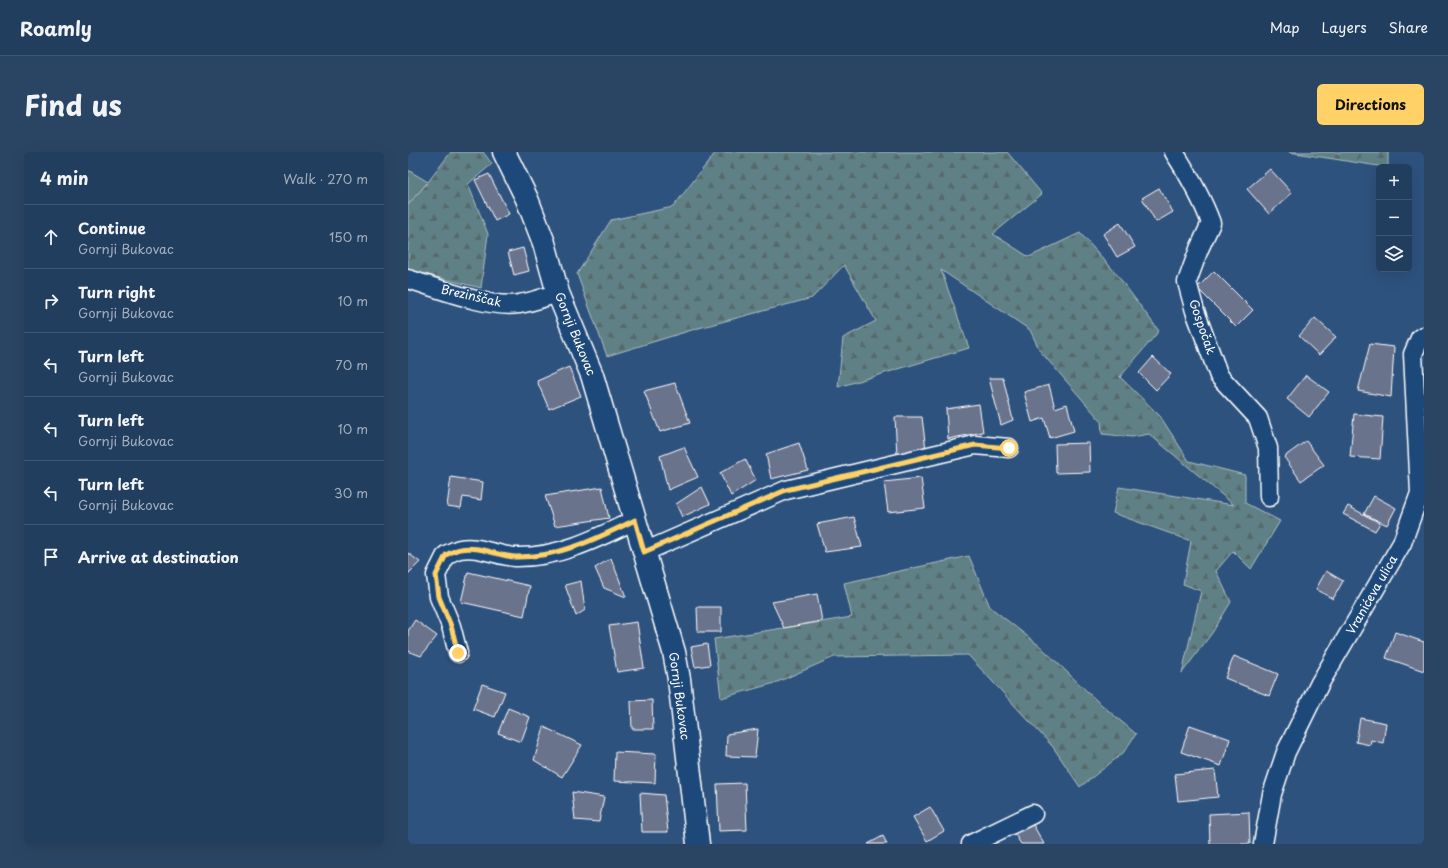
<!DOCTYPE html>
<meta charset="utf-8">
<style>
:root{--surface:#223e5e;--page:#2a4564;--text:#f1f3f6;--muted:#a2aebc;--line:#3f5773;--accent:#ffd166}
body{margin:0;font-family:"Playpen Sans",sans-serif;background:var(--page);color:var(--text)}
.controls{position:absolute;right:12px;top:12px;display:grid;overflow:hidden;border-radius:6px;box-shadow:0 4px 16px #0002}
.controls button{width:36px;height:36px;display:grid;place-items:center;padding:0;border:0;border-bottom:1px solid var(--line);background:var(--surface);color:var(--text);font:20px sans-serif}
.stop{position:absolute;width:12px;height:12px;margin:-9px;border:3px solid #ffd166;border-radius:50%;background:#fff}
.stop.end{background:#ffd166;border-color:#fff;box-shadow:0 1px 4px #0008}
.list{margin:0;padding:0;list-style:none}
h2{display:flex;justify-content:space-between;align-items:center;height:52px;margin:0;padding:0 16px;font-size:17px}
h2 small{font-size:13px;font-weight:400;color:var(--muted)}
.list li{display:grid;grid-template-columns:26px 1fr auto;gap:12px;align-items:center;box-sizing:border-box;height:64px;padding:0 16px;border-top:1px solid var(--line)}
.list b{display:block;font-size:15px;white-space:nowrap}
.list p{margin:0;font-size:13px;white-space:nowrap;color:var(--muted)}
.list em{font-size:13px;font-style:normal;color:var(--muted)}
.icon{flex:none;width:22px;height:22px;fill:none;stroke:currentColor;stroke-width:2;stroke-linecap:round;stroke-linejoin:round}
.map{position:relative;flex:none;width:1016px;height:692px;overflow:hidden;border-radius:6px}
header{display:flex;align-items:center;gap:24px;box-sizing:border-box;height:56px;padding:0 20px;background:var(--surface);border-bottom:1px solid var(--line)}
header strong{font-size:19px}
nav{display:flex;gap:22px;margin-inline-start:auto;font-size:14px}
.intro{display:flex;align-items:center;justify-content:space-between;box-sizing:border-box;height:96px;padding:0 24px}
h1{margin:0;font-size:28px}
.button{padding:10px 18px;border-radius:6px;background:var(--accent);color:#111;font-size:14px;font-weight:700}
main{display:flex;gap:24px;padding:0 24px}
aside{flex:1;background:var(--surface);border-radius:6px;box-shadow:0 4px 16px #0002}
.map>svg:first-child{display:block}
.green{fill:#5e8085;stroke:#aec0c2}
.forest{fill:url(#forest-firs);stroke:#aec0c2}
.building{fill:#6b738c;stroke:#fff}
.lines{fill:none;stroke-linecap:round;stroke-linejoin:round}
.minor-casing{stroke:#fff;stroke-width:21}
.tertiary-casing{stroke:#fff;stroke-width:25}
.minor{stroke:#1f4a7a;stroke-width:18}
.tertiary{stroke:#1f4a7a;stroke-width:22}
.route{stroke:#ffd166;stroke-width:5}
.labels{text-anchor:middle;stroke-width:3.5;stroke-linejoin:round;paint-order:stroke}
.street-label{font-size:12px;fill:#fff;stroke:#1f4a7a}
</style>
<header>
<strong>Roamly</strong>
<nav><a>Map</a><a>Layers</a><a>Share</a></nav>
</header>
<div class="intro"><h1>Find us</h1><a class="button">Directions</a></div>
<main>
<aside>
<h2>4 min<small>Walk · 270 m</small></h2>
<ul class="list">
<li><svg class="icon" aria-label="ahead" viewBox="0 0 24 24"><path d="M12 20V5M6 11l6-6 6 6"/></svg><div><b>Continue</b><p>Gornji Bukovac</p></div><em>150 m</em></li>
<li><svg class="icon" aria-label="right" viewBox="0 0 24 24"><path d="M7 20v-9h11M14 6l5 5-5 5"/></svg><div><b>Turn right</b><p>Gornji Bukovac</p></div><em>10 m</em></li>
<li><svg class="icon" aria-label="left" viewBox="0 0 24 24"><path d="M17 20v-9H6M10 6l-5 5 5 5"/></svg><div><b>Turn left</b><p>Gornji Bukovac</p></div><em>70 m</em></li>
<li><svg class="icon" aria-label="left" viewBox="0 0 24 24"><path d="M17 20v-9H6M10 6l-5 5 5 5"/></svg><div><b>Turn left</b><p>Gornji Bukovac</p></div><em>10 m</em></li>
<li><svg class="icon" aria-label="left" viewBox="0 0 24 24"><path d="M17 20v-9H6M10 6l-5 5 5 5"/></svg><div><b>Turn left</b><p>Gornji Bukovac</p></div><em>30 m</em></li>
<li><svg class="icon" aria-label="arrive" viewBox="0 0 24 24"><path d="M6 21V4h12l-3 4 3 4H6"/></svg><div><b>Arrive at destination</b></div></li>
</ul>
</aside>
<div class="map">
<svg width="1016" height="692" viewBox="0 0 1016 692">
<defs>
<pattern id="forest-firs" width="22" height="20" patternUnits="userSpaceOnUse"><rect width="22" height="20" fill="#5e8085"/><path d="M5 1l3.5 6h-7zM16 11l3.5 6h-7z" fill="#56696b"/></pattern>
</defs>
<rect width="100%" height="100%" fill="#2e527e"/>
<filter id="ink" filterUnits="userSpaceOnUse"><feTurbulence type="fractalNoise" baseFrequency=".025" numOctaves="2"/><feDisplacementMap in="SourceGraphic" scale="8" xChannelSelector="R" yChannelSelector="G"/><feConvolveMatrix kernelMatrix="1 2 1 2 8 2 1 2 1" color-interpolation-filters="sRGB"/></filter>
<g filter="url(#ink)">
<!-- green -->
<path class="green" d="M0,18l20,12 -20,23z"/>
<!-- forest -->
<path class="forest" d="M43,0h32l9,12 -24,20 20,50 -7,54 -73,-18v-65l20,-23z
M308,0h291l35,42 -49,40 36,23 51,-24 35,39 44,59 -39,46 40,39 29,45 56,14v28l35,18 -29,48 -18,-18 -17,20 15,31 -19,31 -30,40 19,-82 -18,-7 8,-43 -78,-28 6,-26 115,18 -85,-71 -17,3 -30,-3 -1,-13 -61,-70 -10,-21 -89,-60 28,78 -131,39 5,-49 33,-17 -32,-56 -32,33 -117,31 -88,27 -30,-82 34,-54 62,-13z
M881,0h99v15h-3z
M561,404l21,51 51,40 55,53 40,34 -13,19 -43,34 -27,-40 -85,-92 -134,2 -59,26 -54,15 -7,-59 138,-22 -8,-34z"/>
<!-- building -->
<path class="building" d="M862,17l22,24 -23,21 -22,-25z
M81,22l20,40 -14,7 -20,-41z
M751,36l14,24 -17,10 -14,-24z
M712,71l15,24 -18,10 -14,-23z
M115,96l6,23 -15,4 -6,-23z
M806,119l39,39 -17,17 -39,-39z
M907,166l21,19 -17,18 -20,-19z
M962,192l24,3 -3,50 -33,-6z
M745,205l18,17 -15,16 -17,-17z
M161,215l12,29 -32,13 -12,-28z
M898,223l23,17 -20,25 -22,-18z
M581,226h14l10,42 -12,5z
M267,231l15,40 -30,9 -16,-41z
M641,233l6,23 12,-4 7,27 -24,7 -6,-20 -12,4 -8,-30z
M571,252l4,28 -35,7 -2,-30z
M946,262l29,3 -3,42 -30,-2z
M487,265h27l4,33 -29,6z
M898,289l18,24 -23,16 -17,-24z
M391,291l9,27 -37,9 -5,-25z
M681,291l1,29 -34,1 -1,-29z
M276,295l14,30 -30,13 -8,-34z
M337,307l11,21 -25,16 -11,-23z
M43,325l32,5 -2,18 -18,-3 -2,11 -14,-2z
M513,326l4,30 -37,4 -4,-30z
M194,335l7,31 -54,8 -10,-30z
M294,335l8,17 -28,13 -6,-13z
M966,344l22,12 -9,17 -23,-11z
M940,354l32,17 -5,8 -32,-17z
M446,365l8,30 -37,5 -8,-28z
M0,401l12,9 -12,12z
M203,406l15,39 -22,-9 -9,-20z
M918,419l17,10 -10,18 -17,-10z
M60,420l62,14 -6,30 -63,-14z
M173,429l4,29 -9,6 -11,-31z
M409,442l5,27 -38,7 -12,-26z
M289,455h24v25h-23z
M7,468l22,16 -16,20 -13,-5v-20z
M229,470l7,46 -27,4 -8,-46z
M987,480l29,10v29l-38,-13z
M299,492l3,21 -15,2 -4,-20z
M826,504l44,18 -9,22 -44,-18z
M74,532l23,8 -10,25 -22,-8z
M244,548l1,29h-21l-1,-28z
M100,556l22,9 -9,25 -23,-9z
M952,566l26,5 -3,20 -12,-3 -1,5 -14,-3z
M782,573l40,14 -9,27 -40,-14z
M136,575l38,18 -20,32 -28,-17z
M350,577l-3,28 -29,-1 1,-22z
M207,600l41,2 -1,29 -41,-2z
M807,618l3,27 -40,4 -3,-27z
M337,631l2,47 -28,1 -2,-47z
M164,640l32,5 -5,25 -24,-2z
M232,641l24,2 4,37h-26z
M522,655l14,24 -17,10 -14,-24z
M841,660l1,32h-40l-1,-30z
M624,671l12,21h-23l-7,-11z
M475,684l4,8h-19z"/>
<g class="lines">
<!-- minor casing -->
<g class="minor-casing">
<path id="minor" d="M766,0c14,22 28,46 37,71l-12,26 -12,33 8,29 24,65 39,42 10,30 1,49
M0,127c29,9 82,30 111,25 14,-2 26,-7 39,-11
M236,400l142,-62 189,-45 34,3
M50,501l-7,-27 -12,-29 -3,-22 10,-20c4,-2 9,-5 14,-6 18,-4 37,7 55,8 43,1 81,-18 120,-37
M563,692l62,-30
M855,692l9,-50 14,-42 34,-69 82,-140 18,-50 -7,-139 7,-16 4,-2"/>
</g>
<!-- tertiary casing -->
<g class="tertiary-casing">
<path id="tertiary" d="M96,0l23,47 17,44 14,50 34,82 82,277 5,27 19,165"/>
</g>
<!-- minor -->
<use href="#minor" class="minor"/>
<!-- tertiary -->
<use href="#tertiary" class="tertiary"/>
</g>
</g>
<g class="lines" filter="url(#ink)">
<!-- route -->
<path class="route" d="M50,501l-7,-27 -12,-29 -3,-22 10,-20c4,-2 9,-5 14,-6 18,-4 37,7 55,8 43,1 81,-18 120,-37l9,32 142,-62 189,-45 34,3"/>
</g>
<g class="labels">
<!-- street labels -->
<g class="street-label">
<text transform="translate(63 144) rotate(13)" y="4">Brezinščak</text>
<text transform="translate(794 175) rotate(71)" y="4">Gospočak</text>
<text transform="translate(167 182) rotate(68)" y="4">Gornji Bukovac</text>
<text transform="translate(964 443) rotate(-60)" y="4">Vranićeva ulica</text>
<text transform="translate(271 544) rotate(82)" y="4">Gornji Bukovac</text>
</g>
</g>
</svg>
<div class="controls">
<button>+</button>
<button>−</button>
<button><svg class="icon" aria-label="layers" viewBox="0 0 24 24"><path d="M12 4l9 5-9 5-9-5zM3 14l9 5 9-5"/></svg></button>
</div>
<div class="stop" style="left:601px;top:296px"></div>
<div class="stop end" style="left:50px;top:501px"></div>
</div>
</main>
